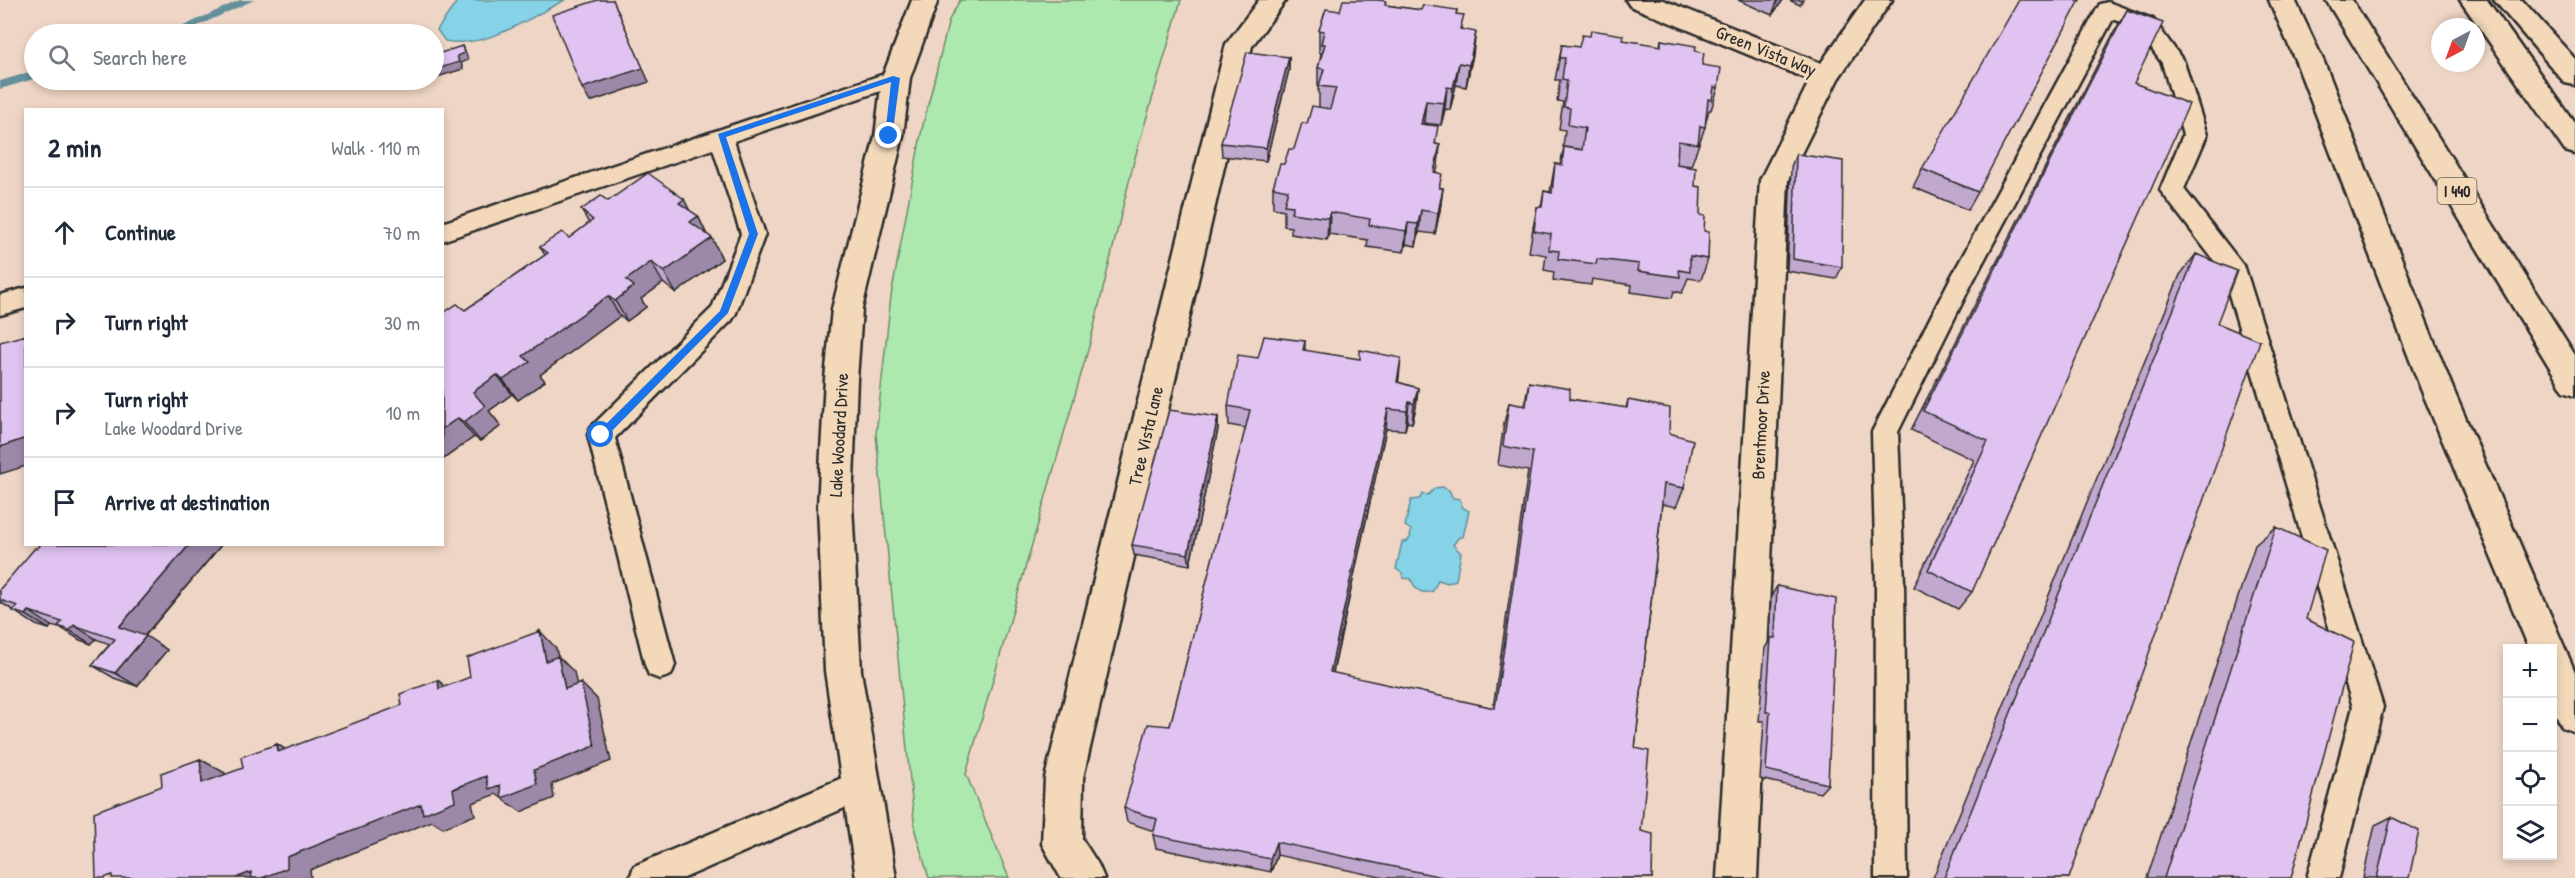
<!DOCTYPE html>
<meta charset="utf-8">
<style>
:root{--surface:#fff;--page:#f2f2f3;--text:#1f2937;--muted:#747a83;--line:#e0e1e3}
body{margin:0;font-family:"Patrick Hand",sans-serif;background:var(--page);color:var(--text)}
.controls{position:absolute;right:18px;bottom:18px;display:grid;overflow:hidden;border-radius:0px;box-shadow:0 3px 9px #0003}
.controls button{width:54px;height:54px;display:grid;place-items:center;padding:0;border:0;border-bottom:2px solid var(--line);background:var(--surface);color:var(--text);font:30px sans-serif}
.compass{position:absolute;left:2431px;top:18px;width:54px;height:54px;border-radius:50%;background:var(--surface);box-shadow:0 3px 9px #0003;rotate:221deg}
.stop{position:absolute;width:18px;height:18px;margin:-14px;border:4px solid #1a73e8;border-radius:50%;background:#fff}
.stop.end{background:#1a73e8;border-color:#fff;box-shadow:0 2px 6px #0008}
.list{margin:0;padding:0;list-style:none}
h2{display:flex;justify-content:space-between;align-items:center;height:78px;margin:0;padding:0 24px;font-size:26px}
h2 small{font-size:20px;font-weight:400;color:var(--muted)}
.list li{display:grid;grid-template-columns:39px 1fr auto;gap:18px;align-items:center;box-sizing:border-box;height:90px;padding:0 24px;border-top:2px solid var(--line)}
.list b{display:block;font-size:22px;white-space:nowrap}
.list p{margin:0;font-size:20px;white-space:nowrap;color:var(--muted)}
.list em{font-size:20px;font-style:normal;color:var(--muted)}
.icon{flex:none;width:33px;height:33px;fill:none;stroke:currentColor;stroke-width:2;stroke-linecap:round;stroke-linejoin:round}
.map{position:relative;flex:none;width:2575px;height:878px;overflow:hidden}
.search{position:absolute;background:var(--surface);box-shadow:0 3px 9px #0003;left:24px;top:24px;width:420px;height:66px;display:flex;align-items:center;gap:15px;box-sizing:border-box;padding:0 21px;border-radius:33px;color:var(--muted);font-size:22px}
.panel{position:absolute;background:var(--surface);box-shadow:0 3px 9px #0003;left:24px;top:108px;width:420px;height:438px;border-radius:0px}
.map>svg:first-child{display:block}
.green{fill:#ade8ae;stroke:#6c8a6c;stroke-width:1.5}
.water{fill:#86d2e6;stroke:#628f9b;stroke-width:1.5}
.lines{fill:none;stroke-linecap:round;stroke-linejoin:round}
.stream{fill:#628f9b;fill-rule:evenodd}
.service-casing{stroke:#2b2b2b;stroke-width:5}
.minor-casing{stroke:#2b2b2b;stroke-width:5}
.tertiary-casing{stroke:#2b2b2b;stroke-width:5}
.motorway-casing{stroke:#2b2b2b;stroke-width:5}
.service{fill:#f3d9ba;fill-rule:evenodd}
.minor{fill:#f3d9ba;fill-rule:evenodd}
.tertiary{fill:#f3d9ba;fill-rule:evenodd}
.motorway{fill:#f3d9ba;fill-rule:evenodd}
.wall{fill:#c1a8cf;stroke:#2b2b2b;stroke-width:1.5}
.shaded-wall{fill:#9d88a9;stroke:#2b2b2b;stroke-width:1.5}
.building{fill:#e0c3f1;stroke:#2b2b2b;stroke-width:1.5}
.route{fill:#1a73e8}
.labels{text-anchor:middle;stroke-width:6;stroke-linejoin:round;paint-order:stroke}
.shield{fill:#f3d9ba;stroke:#675f56;stroke-width:1.5}
.shield-label{font-size:16px;font-weight:bold;fill:#2b2b2b}
.street-label{font-size:18px;fill:#2b2b2b;stroke:#f3d9ba}
</style>
<div class="map">
<svg width="2575" height="878" viewBox="0 0 2575 878">
<rect width="100%" height="100%" fill="#efd5c5"/>
<filter id="ink" filterUnits="userSpaceOnUse"><feTurbulence type="fractalNoise" baseFrequency=".0167" numOctaves="2"/><feDisplacementMap in="SourceGraphic" scale="12" xChannelSelector="R" yChannelSelector="G"/><feConvolveMatrix kernelMatrix="1 2 1 2 8 2 1 2 1" color-interpolation-filters="sRGB"/></filter>
<g filter="url(#ink)">
<!-- green -->
<path class="green" d="M960,0h221l-47,161 -44,182 -124,431 43,104h-80l-14,-47 -39,-397 15,-138 31,-167 27,-109z"/>
<!-- water -->
<path class="water" d="M458,0h107c-37,18 -77,49 -120,41l-8,-11z
M1442,487l7,3 4,8 7,1 2,8 7,4 -6,26h-4l-6,8 8,8 -5,27 -8,3 -10,-3 -5,11c-12,4 -18,-1 -22,-12l-8,-1v-4l-7,-5 6,-27h4l4,-4 1,-8 -6,-4 6,-26 8,-1 4,-5 5,1 7,-7z"/>
<g class="lines">
<!-- stream -->
<path class="stream" d="M240,0h14l-74,34h-14z
M34,71v8l-34,10v-8z"/>
<!-- service casing -->
<g class="service-casing">
<path id="service" d="M2108,2l45,17 31,43 23,73 -23,54 61,79 138,439 -44,171h-32l46,-171 -131,-436 -62,-81 23,-55 -21,-72 -25,-34 -24,-10 -140,262 -75,151 6,151 3,295h-32l1,-295 -4,-151 77,-151 148,-272 3,-5z
M896,70l8,3 3,5 -3,5 -170,58 31,93 -29,79 -4,7 -117,118 60,227 -4,10 -11,4 -11,-4 -4,-10 -57,-230 3,-8 121,-119 29,-74 -28,-85 -271,92v-18z
M26,288v20l-26,7v-20z
M861,770l11,4 5,11 -5,11 -188,82h-54l4,-12z"/>
</g>
<!-- minor casing -->
<g class="minor-casing">
<path id="minor" d="M1259,0h27l-34,46 -169,732 -1,61 16,25 6,14h-43l-19,-34 3,-66 181,-734z
M1626,0h37l158,63 44,-63h27l-54,79 -50,101 -31,698h-40l43,-698 50,-100 -180,-74z"/>
</g>
<!-- tertiary casing -->
<g class="tertiary-casing">
<path id="tertiary" d="M912,0h26l-28,78 -7,58 -41,173 -5,70 -5,127 9,165 35,207h-40l-31,-207 -7,-165 7,-127 7,-70 43,-173 7,-58z"/>
</g>
<!-- motorway casing -->
<g class="motorway-casing">
<path id="motorway" d="M2269,0h26l29,62 129,327 122,283v60l-13,-5 -10,-21v-58h-23l-108,-259 -125,-327z
M2326,0h26l223,355v40l-11,-4z
M2460,0h27l88,123v31l-10,-3z
M2494,0h28l53,59v26l-10,-2z"/>
</g>
<!-- service -->
<use href="#service" class="service"/>
<!-- minor -->
<use href="#minor" class="minor"/>
<!-- tertiary -->
<use href="#tertiary" class="tertiary"/>
<!-- motorway -->
<use href="#motorway" class="motorway"/>
</g>
<!-- wall -->
<path class="wall" d="M1738,0h45l-11,15z
M1789,0h14l-3,5z
M1386,5l35,5h36l-1,4 6,16 11,24 -7,33 -10,-2 -6,25 -5,-1 -4,16 -17,-2v1l12,20 4,1 -4,28 4,15h3l-3,22 -5,24 -16,-2 -3,14 -10,-2 -2,8 -37,-5 1,-7 -39,-6 -2,6 -36,-6v-7l-7,-1v-16l-11,-2v-21l11,-23 10,-15 13,-25 12,-17v-17h-1v-22l2,-8 1,-7 -2,-1v-22l21,-19z
M2127,10l7,73 -162,509 -14,17 -44,-22 60,-127 -63,-30 203,-398z
M1590,36l32,4 38,6 1,-6 34,11 7,14 16,23 -7,22h-2l-3,11 -1,6 -14,39 -14,-2v1l18,21 5,29 4,16 4,28 -7,21 -13,-2 -6,15 -8,-2 -2,7 -41,-6 1,-7 -40,-6 -1,6 -38,-5 1,-8 -10,-2 2,-15 -17,-3 4,-24 4,-21h4l3,-16 6,1 5,-28 5,1 4,-18 16,2 -17,-2 2,-17 -6,-1 4,-27 -6,-1 3,-21h-5l7,-35 17,2z
M1289,57v13l-23,91 -44,-5 -1,-13z
M1796,154l46,113 -6,12 -49,-8 4,-104z
M1922,169l56,23 -10,18 -55,-23z
M608,201l81,9 9,6 9,19 5,3 10,21 -46,34 -13,-10 -22,16 5,8 -19,14 -7,-5 -80,59 5,6 -27,19 -6,-6 -23,17 12,15 -21,15 -6,-4 -32,23 23,-150 80,-55 -5,-8 29,-9 20,-15 -8,-13z
M2196,254l21,69 -148,555h-136l247,-603z
M1305,341v9l93,32 20,6 -2,19 -4,16 -5,-1 -2,8 -19,-1 -53,244 160,35 35,-237 -30,-6 6,-42 5,-20 15,3 5,-24 41,17 56,9 2,-8 41,33 15,55 -8,19 -14,-3 -27,244 6,83 11,47h-267l-108,-23 -6,17 -115,-24 -3,-13 1,-4 -27,-9 -3,-14 46,-82 76,-298 -17,-3 -1,-19 30,-48z
M1218,417v12l-28,136 -56,-10 -2,-10z
M2276,527l15,351h-144l108,-333z
M41,544h181l-77,92 22,14 -30,36 -23,-8 -22,-13 18,-21 -14,-5 -5,5 -11,-4 -17,-11 -12,-3 -2,3 -13,-4 -36,-23v-13z
M1777,586l51,198 -8,9 -60,-14 4,-58h-5l6,-73 4,-6 2,-45z
M2391,817l18,61h-46l12,-53z"/>
<!-- shaded-wall -->
<path class="shaded-wall" d="M613,0l36,82 -59,20 -8,-14z
M1778,0h5l-11,15 5,-13z
M1476,32l-3,22 -7,33 3,-22z
M462,46l4,7 2,7 -7,3 2,6 -29,9v-8l23,-14z
M1289,57v13l-23,91v-13z
M1459,63l-3,22 -6,25 3,-22z
M411,80h17l-14,4z
M1447,87l-2,22 -4,16 3,-22z
M1426,101l-2,22 -5,22 2,-21z
M1440,145l-2,21 -6,28 2,-22z
M1443,188l-3,22 -5,24 3,-21z
M684,199l10,20 4,-3 10,21 -7,6 -22,-40z
M1421,210l-2,22 -3,14 2,-22z
M1330,212l-1,22 -2,6 1,-22z
M1408,223l-2,21 -2,8 2,-21z
M712,238l10,21 -46,34 -12,-21z
M651,262l12,21 -22,16 5,8 -19,14 -12,-20 11,-21z
M608,296l12,20 -80,59 5,6 -27,19 -15,-20 20,-24z
M1401,358l-2,20 -4,24 2,-20z
M497,375l15,19 -23,17 12,15 -21,15 -16,-19 9,-30z
M1418,388l-2,19 -4,16 2,-19z
M1409,402l-2,20 -2,8 2,-19z
M1388,409l-2,20 -57,260 1,-17z
M1218,417v12l-28,136 -2,-11z
M458,418l16,19 -32,23v-31z
M26,438v28l-26,8v-27z
M190,544h32l-82,97 -21,-14z
M29,611l22,15 -2,3 -23,-14z
M74,625l22,14 -5,5 -22,-14z
M540,631l16,17 6,29 -16,-16z
M146,636l21,14 -30,36 -22,-13z
M558,656l16,16 7,33 -16,-16z
M438,680l18,16 -17,-7z
M581,683l16,16 14,62 -59,23 2,14 -33,14 -25,-18 -24,9 3,12 -32,13 -11,-7 -122,49 1,8h-75l250,-102 48,-6z
M277,744l23,15 -22,-7z
M200,759l25,14 3,25 -26,-15z
M1276,842l1,13 -6,17 -1,-13z"/>
<!-- building -->
<path class="building" d="M598,0h15l30,68 -61,20 -30,-73z
M1343,0h34l9,1 -1,4 36,5 2,-5 34,5 -1,4 8,1 -4,14 16,3 -7,33 -10,-2 -6,25 -6,-1 -3,16 -18,-2 -5,23 17,2 -3,18 5,1 -6,27 8,2 -3,14h4l-5,25 -17,-3 -3,14 -10,-1 -2,8 -37,-6 1,-6 -40,-7 -2,6 -37,-5 2,-7 -9,-1 4,-15 -15,-3 7,-23h4l5,-15h5l8,-26 5,1 5,-18 18,3 6,-21 -17,-2 5,-17 -6,-1 7,-24h-4l3,-13 -5,-1 7,-21 14,2z
M2019,0h61l-102,192 -56,-23z
M2127,10l36,13 -29,60 55,21 -217,488 -44,-22 60,-129 -65,-30z
M1591,30l32,5 -1,5 39,6v-6l35,6 -1,5 9,2 -2,12 19,3 -3,20 -4,-1 -2,13 -4,-1 -3,28 -5,-1 -2,18 -20,-3 -1,24 19,3 -1,18 6,1 -1,28 5,1 -1,15 5,1 -1,27 -18,-3v16l-11,-2 1,7 -42,-6 1,-7 -42,-5 -1,5 -38,-5 1,-8 -10,-1 2,-16 -17,-3 3,-24h5l2,-16 8,2 3,-29 7,1 2,-18 18,3 3,-22 -17,-3 2,-17 -6,-1 3,-27 -5,-1 3,-21h-5l2,-13 17,2 3,-12 8,1z
M462,46l2,7 -7,3 2,6 -25,8v-15z
M1247,52l42,5 -23,91 -45,-5z
M1796,154l47,7 -1,106 -49,-8z
M648,173l36,26 -5,4 19,13 -8,6 22,16 -48,34 -13,-10 -25,18 8,6 -19,15 -7,-5 -85,60 7,6 -27,18 -6,-5 -24,17 12,14 -21,16 -6,-4 -16,11v-115l15,-10 8,6 83,-57 -8,-6 22,-15 7,6 24,-18 -12,-10 20,-14 7,5z
M2196,254l41,17 -20,52 43,18 -191,537h-125z
M26,335v103l-26,9v-105z
M1264,336l41,5 -2,9 57,9v-9l41,8 -4,24 21,6 -4,16 -5,-2 -2,9 -19,-2 -58,263 165,36 38,-256 -30,-6 6,-43 17,3 3,-24 41,7v10l57,9 1,-8 42,8 -1,25 24,7 -9,48 -20,-4 -29,264 14,3 -8,80 12,3 -1,44h-205l-171,-36 -6,17 -117,-24 4,-16 -33,-11 24,-84 22,2 80,-316 -22,-4 10,-51 20,3z
M1169,410l49,7 -30,137 -56,-9z
M2276,527l50,23 -20,69 48,23 -63,236h-127z
M41,544h149l-71,83 27,9 -31,37 -23,-8 23,-26 -41,-14 -5,5 -11,-4 4,-4 -33,-11 -3,4 -13,-4 5,-5 -18,-6v-11l35,-41 2,1z
M1777,586l59,13 -8,185 -62,-14 4,-58h-4l5,-74h4z
M540,631l6,30 12,-5 7,33 16,-6 14,63 -61,24 3,14 -35,14 -2,-13 -11,4 -3,-13 -33,13 2,12 -32,13 -2,-10 -134,53v11l-25,10h-10l-1,-6 -15,6h-124v-3l-8,3h-8l-2,-66 68,-26 -1,-13 39,-14 2,24 41,-15 -2,-11 36,-13 1,8 124,-47 -2,-11 38,-14 1,9 31,-12 -3,-19z
M2391,817l28,14 -10,47h-32z"/>
</g>
<!-- route -->
<path class="route" d="M893,76l7,2 -8,60 -7,-2 6,-54 -165,55 32,97 -30,79 -123,125h-7v-6l122,-121 29,-77 -31,-100z"/>
<g class="labels">
<!-- shield labels -->
<rect class="shield" x="2437.5" y="178" width="39" height="26" rx="4.5"/>
<g class="shield-label">
<text x="2457" y="197">I 440</text>
</g>
<!-- street labels -->
<g class="street-label">
<text transform="translate(1766 51) rotate(22)" y="6">Green Vista Way</text>
<text transform="translate(1761 425) rotate(-87)" y="6">Brentmoor Drive</text>
<text transform="translate(839 435) rotate(-87)" y="6">Lake Woodard Drive</text>
<text transform="translate(1146 436) rotate(-77)" y="6">Tree Vista Lane</text>
</g>
</g>
</svg>
<div class="controls">
<button>+</button>
<button>−</button>
<button><svg class="icon" aria-label="locate" viewBox="0 0 24 24"><circle cx="12" cy="12" r="6"/><path d="M12 2v4M12 18v4M2 12h4M18 12h4"/></svg></button>
<button><svg class="icon" aria-label="layers" viewBox="0 0 24 24"><path d="M12 4l9 5-9 5-9-5zM3 14l9 5 9-5"/></svg></button>
</div>
<svg class="compass" viewBox="-18 -18 36 36"><path d="M0-13l5 13h-10z" fill="#e53935"/><path d="M0 13l5-13h-10z" fill="#747a83"/></svg>
<div class="stop" style="left:601px;top:435px"></div>
<div class="stop end" style="left:889px;top:136px"></div>
<div class="search"><svg class="icon" aria-label="search" viewBox="0 0 24 24"><circle cx="10" cy="10" r="6"/><path d="M15 15l6 6"/></svg>Search here</div>
<section class="panel">
<h2>2 min<small>Walk · 110 m</small></h2>
<ul class="list">
<li><svg class="icon" aria-label="ahead" viewBox="0 0 24 24"><path d="M12 20V5M6 11l6-6 6 6"/></svg><div><b>Continue</b></div><em>70 m</em></li>
<li><svg class="icon" aria-label="right" viewBox="0 0 24 24"><path d="M7 20v-9h11M14 6l5 5-5 5"/></svg><div><b>Turn right</b></div><em>30 m</em></li>
<li><svg class="icon" aria-label="right" viewBox="0 0 24 24"><path d="M7 20v-9h11M14 6l5 5-5 5"/></svg><div><b>Turn right</b><p>Lake Woodard Drive</p></div><em>10 m</em></li>
<li><svg class="icon" aria-label="arrive" viewBox="0 0 24 24"><path d="M6 21V4h12l-3 4 3 4H6"/></svg><div><b>Arrive at destination</b></div></li>
</ul>
</section>
</div>
